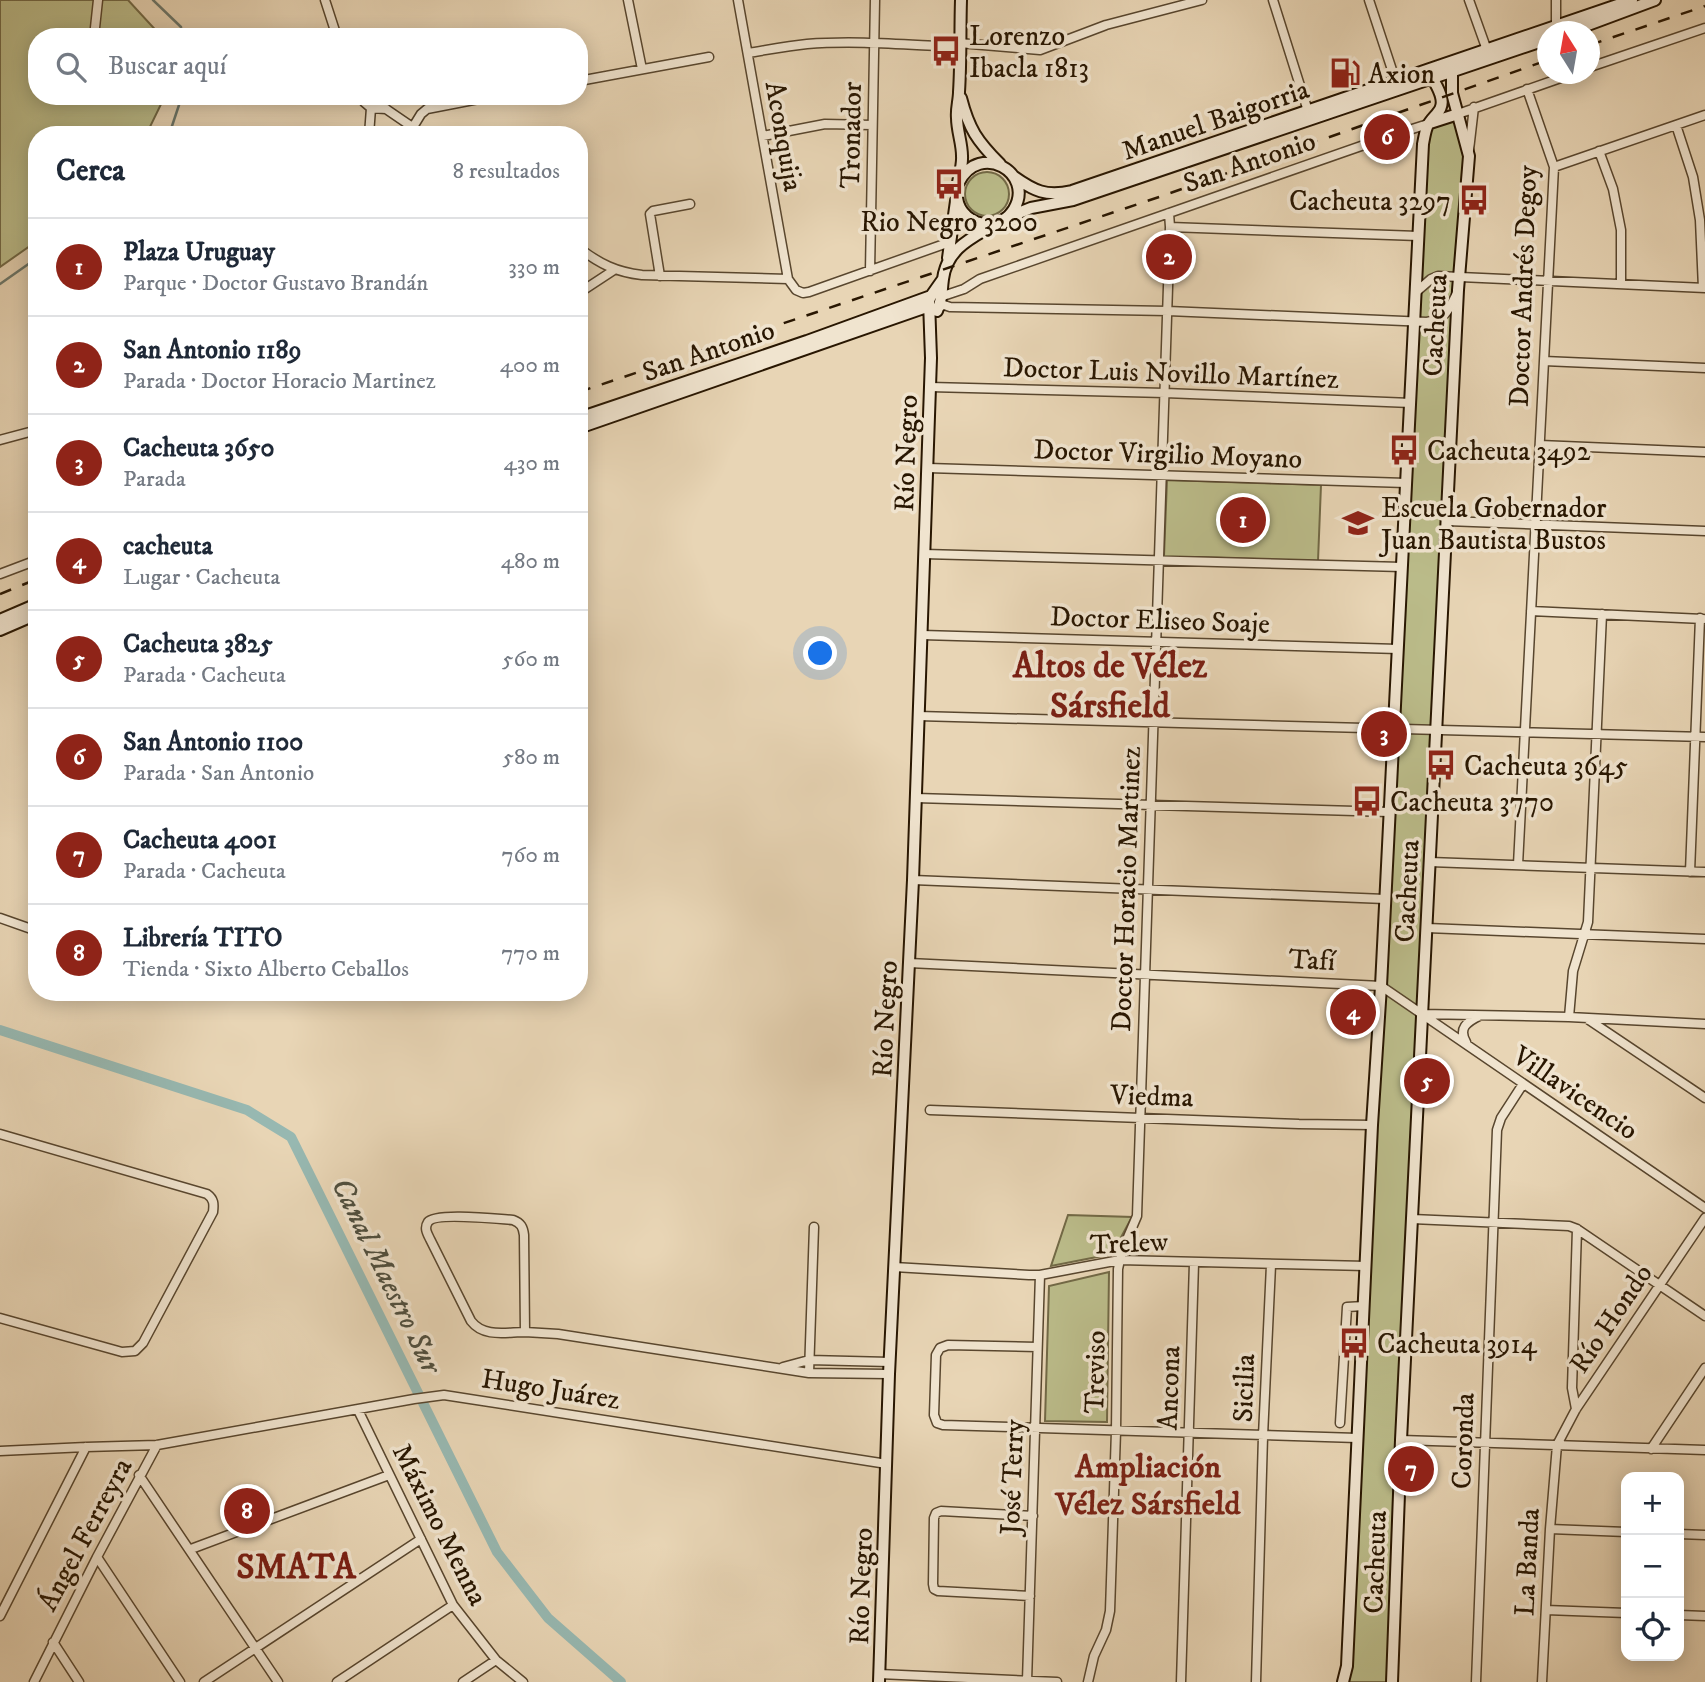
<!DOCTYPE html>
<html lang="es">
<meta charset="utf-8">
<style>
:root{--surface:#fff;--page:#f6f6f7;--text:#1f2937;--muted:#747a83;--line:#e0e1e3;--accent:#8f2418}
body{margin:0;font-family:"IM FELL DW Pica",serif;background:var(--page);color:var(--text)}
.controls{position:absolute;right:21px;bottom:21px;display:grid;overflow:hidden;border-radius:14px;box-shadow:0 4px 18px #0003}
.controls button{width:63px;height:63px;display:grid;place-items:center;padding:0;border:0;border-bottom:2px solid var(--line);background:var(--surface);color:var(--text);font:35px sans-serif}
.compass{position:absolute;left:1537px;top:21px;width:63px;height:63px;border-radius:50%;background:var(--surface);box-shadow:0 4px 18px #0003;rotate:349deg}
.you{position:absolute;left:821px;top:654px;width:24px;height:24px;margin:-18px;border:5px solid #fff;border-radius:50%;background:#1a73e8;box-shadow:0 0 0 10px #1a73e833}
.badge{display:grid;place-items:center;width:46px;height:46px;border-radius:50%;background:var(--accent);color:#fff;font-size:23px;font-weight:700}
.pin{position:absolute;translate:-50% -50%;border:4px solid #fff;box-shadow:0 2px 7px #0006}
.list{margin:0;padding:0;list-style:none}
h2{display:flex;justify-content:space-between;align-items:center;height:91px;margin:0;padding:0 28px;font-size:30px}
h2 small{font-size:23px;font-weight:400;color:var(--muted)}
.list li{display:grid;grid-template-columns:46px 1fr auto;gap:21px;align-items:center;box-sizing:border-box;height:98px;padding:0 28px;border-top:2px solid var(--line)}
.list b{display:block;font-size:26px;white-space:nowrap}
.list p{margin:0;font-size:23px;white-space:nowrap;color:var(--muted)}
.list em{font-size:23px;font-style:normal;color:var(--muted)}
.icon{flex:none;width:38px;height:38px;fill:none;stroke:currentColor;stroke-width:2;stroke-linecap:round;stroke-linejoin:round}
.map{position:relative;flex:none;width:1705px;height:1682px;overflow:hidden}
.search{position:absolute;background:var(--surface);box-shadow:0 4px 18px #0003;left:28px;top:28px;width:560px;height:77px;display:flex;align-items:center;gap:18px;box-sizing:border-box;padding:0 24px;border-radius:28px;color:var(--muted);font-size:26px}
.panel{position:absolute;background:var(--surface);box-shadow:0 4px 18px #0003;left:28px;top:126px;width:560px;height:875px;border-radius:28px}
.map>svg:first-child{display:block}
.green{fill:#bbbc8a;stroke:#726946;stroke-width:2}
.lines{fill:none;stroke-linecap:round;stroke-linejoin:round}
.stream{stroke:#6b776b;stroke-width:2.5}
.canal{stroke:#97b8b1;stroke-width:10}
.street-casing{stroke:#58462e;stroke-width:11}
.secondary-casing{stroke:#281601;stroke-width:14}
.street{stroke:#f0e4cf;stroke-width:8}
.secondary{stroke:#f0e4cf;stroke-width:10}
.rail{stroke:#281601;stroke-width:2.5;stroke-dasharray:12 12;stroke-linecap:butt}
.labels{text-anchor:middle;stroke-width:7;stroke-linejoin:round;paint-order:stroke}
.poi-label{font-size:28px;fill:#281601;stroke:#f0e4cf;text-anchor:start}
.street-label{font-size:28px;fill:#281601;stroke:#f0e4cf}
.water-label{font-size:30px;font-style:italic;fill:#4f4f3f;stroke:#f0e4cf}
.quarter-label{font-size:32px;font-weight:bold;fill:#7a1f14;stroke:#f0e4cf}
.district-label{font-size:35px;font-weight:bold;fill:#7a1f14;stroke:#f0e4cf}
</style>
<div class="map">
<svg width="1705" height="1682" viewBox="0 0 1705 1682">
<rect width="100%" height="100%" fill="#e8d5b5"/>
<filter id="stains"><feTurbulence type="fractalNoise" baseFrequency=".00286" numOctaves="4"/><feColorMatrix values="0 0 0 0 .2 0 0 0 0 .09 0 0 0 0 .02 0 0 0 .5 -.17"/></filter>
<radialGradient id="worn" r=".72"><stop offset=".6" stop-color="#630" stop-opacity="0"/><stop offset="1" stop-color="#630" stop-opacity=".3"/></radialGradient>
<!-- green -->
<path class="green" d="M0,0h128l34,37h-125v59h128l-19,39h-109v106l-37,26z
M1458,114l9,33 -75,1535h-49l85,-1558z
M965 194a22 22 0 1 1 44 0a22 22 0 1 1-44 0Z
M1167,480l154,5 -3,76 -154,-5z
M1068,1215l64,2 -20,37 -61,12z
M1109,1272l-2,150 -62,-1 4,-135z"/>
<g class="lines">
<!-- stream -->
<path class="stream" d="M153,0l28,27 1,10
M169,135l13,-39
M0,284l37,-26"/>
<!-- canal -->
<path class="canal" d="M0,1030l247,80 44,27 206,415 51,66 73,64"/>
<!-- street casing -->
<g class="street-casing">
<path id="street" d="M325,0l12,37
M628,0l14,69
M738,0l50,279 8,11 7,3 6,-1 141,-50
M1273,0l35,111
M1369,0l27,82
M1469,0l19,53
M1556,29v-29
M94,37l4,-37
M959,43l81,7 66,-25 96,-25
M748,53c19,-3 39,-7 59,-9 50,-4 102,1 152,3
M1590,67l115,-39
M579,81l130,-24
M362,96l2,6 7,6 15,1
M371,96l15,13 38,26
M1458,114l114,-40
M1676,125l17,52 7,43 3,68
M413,127l8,-13 6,-5 67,-13
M369,135l2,-27
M763,136l62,-12 47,1
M1469,150l5,-43
M1599,151l14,38 8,41v54
M1554,167l151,-52
M1170,227l248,9
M579,248c21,16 37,24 63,27l146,4
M870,271l5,-271
M660,276l-10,-62 3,-3 37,-7
M1416,292l15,-13 7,-3 267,12
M579,293l35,-23
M943,296l21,-7 16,-10 407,-142 41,-13
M941,304l9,3 218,4 259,11c20,-4 22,-13 30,-29
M1544,361l161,7
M930,387l235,6 246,10
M0,440l37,-10
M1540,445l165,7
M928,468l478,15
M1447,521l258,10
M924,554l478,13
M0,574l37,-14
M1531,611l172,8
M922,635l476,14
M918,716l787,21
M916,798l473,14
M1430,862l275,10
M1518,865l36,-698 -27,-78
M1690,872l10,-254
M913,880l472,19
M0,918l37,13
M1427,928l278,11
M909,963l472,23 324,222
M1422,1014l147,3 136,7
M1569,1017l4,-46 15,-49 14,-308
M1589,1020l116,78
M1466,1042c-8,-14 1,-20 13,-26
M930,1110l369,14 73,1
M0,1134l207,60c7,5 7,10 6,18l-70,131 -8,8 -13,1 -122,-34
M1412,1219l157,7 8,3 128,87
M894,1267l135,8h11l80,-15 246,6
M525,1332c-18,0 -41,6 -54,-11l-41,-82c-3,-6 -6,-11 -2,-17 7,-10 70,-3 85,-2 8,3 10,7 11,15l1,97 33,2 251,39 80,1
M1037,1347l-89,-2 -8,3 -4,7 -2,60 3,8 6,2 414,13
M783,1367l26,-7 81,2
M809,1373l5,-146
M1576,1409l-4,-21 5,-159
M358,1410l95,195 43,55 27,22
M1340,1423l7,-116 17,-1
M1401,1440l304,10
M1651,1449l54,-81
M0,1451l86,-4 71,-2 257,-46 30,-4 443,69
M139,1475l139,207
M1550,1529l76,3
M1679,1534l26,1
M191,1549l198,-74
M97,1557l83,125
M1030,1596l-92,-5 -4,-2 -1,-5 1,-66 2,-5 5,-2 92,5
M1546,1610l80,3
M1679,1615l26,1
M0,1616l86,-169
M53,1642l26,40
M879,1674l178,8
M1027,1681l13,-406
M34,1682l63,-125 60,-112
M204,1682l217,-143
M337,1682l116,-77
M463,1682l33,-22
M1088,1682l6,-26 12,-26 4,-19 6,-180 2,-162 4,-18 15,-35 33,-989 -1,-14
M1181,1682l13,-419
M1256,1682l7,-246 8,-171
M1476,1682l21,-552 4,-12 22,-34
M1542,1682l8,-153 7,-84 19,-36 129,-191"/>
</g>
<!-- secondary casing -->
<g class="secondary-casing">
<path id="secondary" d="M1569,32l86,-32
M961,98c8,31 16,43 39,66
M1430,123l28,-9
M1013,176c21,15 33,21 59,15l560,-191
M959,182c21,-41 76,-9 55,27 -6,10 -16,15 -27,15 -15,0 -28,-11 -30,-26 -2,-14 6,-28 5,-42 0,-13 -5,-25 -5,-38 -1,-9 2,-18 2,-26 2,-31 1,-62 2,-92
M1006,218l25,-10 42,-8 475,-161
M948,258l8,-57
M937,311c6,-14 4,-18 6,-32 4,-31 29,-41 52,-55
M579,418l228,-77 124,-45
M579,428l342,-119 7,-2 5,3 7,-4
M0,620l37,-16
M0,630l37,-16
M879,1682l10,-308 24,-494 18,-522 -2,-57 2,-5 12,-17
M1343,1682l4,-16 25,-541 9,-139 42,-842c1,-5 2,-12 4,-17 5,-12 18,-15 14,-30 -2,-10 -9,-17 -12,-27
M1392,1682l9,-242 57,-1150 11,-134 -17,-63v-25l-2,-5"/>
</g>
<!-- street -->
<use href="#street" class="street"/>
<!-- secondary -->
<use href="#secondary" class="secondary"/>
<!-- rail -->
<path class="rail" d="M1590,45l115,-39
M579,392l583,-196 386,-136
M0,594l37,-15"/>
</g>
<!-- icons -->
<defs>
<g id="bus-bare" transform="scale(2.415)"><path d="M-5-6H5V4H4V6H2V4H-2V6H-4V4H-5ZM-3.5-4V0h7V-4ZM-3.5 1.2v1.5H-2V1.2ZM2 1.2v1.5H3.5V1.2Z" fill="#8f2418" stroke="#f0e4cf" stroke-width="2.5" paint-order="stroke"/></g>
<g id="fuel-bare" transform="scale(2.415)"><path d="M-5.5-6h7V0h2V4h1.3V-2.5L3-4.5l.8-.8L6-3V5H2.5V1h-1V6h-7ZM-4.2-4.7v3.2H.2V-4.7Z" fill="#8f2418" stroke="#f0e4cf" stroke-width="2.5" paint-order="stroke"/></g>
<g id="school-bare" transform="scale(2.415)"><path d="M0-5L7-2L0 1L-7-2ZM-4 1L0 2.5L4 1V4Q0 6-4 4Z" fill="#8f2418" stroke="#f0e4cf" stroke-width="2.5" paint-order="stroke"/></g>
</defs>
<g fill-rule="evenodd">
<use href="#bus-bare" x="946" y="51"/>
<use href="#fuel-bare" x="1345" y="73"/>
<use href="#bus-bare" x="949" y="184"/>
<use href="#bus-bare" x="1474" y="200"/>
<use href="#bus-bare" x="1404" y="450"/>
<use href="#school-bare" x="1358" y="523"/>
<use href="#bus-bare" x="1441" y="765"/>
<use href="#bus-bare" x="1367" y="801"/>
<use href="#bus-bare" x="1354" y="1343"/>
</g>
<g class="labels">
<!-- poi labels -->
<g class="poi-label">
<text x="969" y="45">Lorenzo<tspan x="969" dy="32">Ibacla 1813</tspan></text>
<text x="1368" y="83">Axion</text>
<text x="1451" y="210" text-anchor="end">Cacheuta 3297</text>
<text x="949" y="231" text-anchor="middle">Rio Negro 3200</text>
<text x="1427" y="460">Cacheuta 3492</text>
<text x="1381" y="517">Escuela Gobernador<tspan x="1381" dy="32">Juan Bautista Bustos</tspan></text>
<text x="1464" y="775">Cacheuta 3645</text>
<text x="1390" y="811">Cacheuta 3770</text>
<text x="1377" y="1353">Cacheuta 3914</text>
</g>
<!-- street labels -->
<g class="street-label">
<text transform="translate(1215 119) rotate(-19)" y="10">Manuel Baigorria</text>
<text transform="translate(850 135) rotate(-89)" y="10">Tronador</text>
<text transform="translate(785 136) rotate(80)" y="10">Aconquija</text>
<text transform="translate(1249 161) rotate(-19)" y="10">San Antonio</text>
<text transform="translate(1522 286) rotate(-88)" y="10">Doctor Andrés Degoy</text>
<text transform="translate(1434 325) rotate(-87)" y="10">Cacheuta</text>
<text transform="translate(708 350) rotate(-19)" y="10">San Antonio</text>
<text transform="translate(1171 372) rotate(2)" y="10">Doctor Luis Novillo Martínez</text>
<text transform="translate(905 453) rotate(-88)" y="10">Río Negro</text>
<text transform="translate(1168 453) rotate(2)" y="10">Doctor Virgilio Moyano</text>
<text transform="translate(1160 619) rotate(2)" y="10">Doctor Eliseo Soaje</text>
<text transform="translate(1125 889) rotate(-88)" y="10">Doctor Horacio Martinez</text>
<text transform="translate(1406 891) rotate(-87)" y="10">Cacheuta</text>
<text transform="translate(1312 959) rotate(3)" y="10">Tafí</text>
<text transform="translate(884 1019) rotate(-87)" y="10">Río Negro</text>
<text transform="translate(1576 1092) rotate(34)" y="10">Villavicencio</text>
<text transform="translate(1152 1095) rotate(2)" y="10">Viedma</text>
<text transform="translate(1129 1242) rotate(-3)" y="10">Trelew</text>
<text transform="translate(1610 1318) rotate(-56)" y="10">Río Hondo</text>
<text transform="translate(1094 1372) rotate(-89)" y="10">Treviso</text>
<text transform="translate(551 1388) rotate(9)" y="10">Hugo Juárez</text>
<text transform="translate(1168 1388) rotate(-88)" y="10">Ancona</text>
<text transform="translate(1243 1388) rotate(-88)" y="10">Sicilia</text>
<text transform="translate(1462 1441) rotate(-88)" y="10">Coronda</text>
<text transform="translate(1011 1477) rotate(-88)" y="10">José Terry</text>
<text transform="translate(441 1524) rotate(63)" y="10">Máximo Menna</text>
<text transform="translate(84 1534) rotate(-62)" y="10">Ángel Ferreyra</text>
<text transform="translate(1374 1562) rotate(-88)" y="10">Cacheuta</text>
<text transform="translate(1526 1562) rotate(-87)" y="10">La Banda</text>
<text transform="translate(860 1586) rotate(-88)" y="10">Río Negro</text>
</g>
<!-- water labels -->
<g class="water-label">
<text transform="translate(387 1275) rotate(64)" y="10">Canal Maestro Sur</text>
</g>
<!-- quarter labels -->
<g class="quarter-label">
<text x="1148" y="1477">Ampliación<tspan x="1148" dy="37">Vélez Sársfield</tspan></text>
</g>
<!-- district labels -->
<g class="district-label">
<text x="1110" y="677">Altos de Vélez<tspan x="1110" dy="40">Sársfield</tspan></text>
<text x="296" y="1578">SMATA</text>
</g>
</g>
<rect width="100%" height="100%" filter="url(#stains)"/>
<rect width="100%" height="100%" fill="url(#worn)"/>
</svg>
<div class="controls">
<button>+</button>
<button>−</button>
<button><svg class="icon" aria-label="locate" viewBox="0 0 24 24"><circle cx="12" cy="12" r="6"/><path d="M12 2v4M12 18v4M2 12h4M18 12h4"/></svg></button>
</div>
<svg class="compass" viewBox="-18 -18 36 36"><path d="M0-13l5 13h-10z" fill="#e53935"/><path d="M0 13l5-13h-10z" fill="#747a83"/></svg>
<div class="you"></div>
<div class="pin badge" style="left:1243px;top:520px">1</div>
<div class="pin badge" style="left:1169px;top:257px">2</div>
<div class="pin badge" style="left:1384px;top:734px">3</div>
<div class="pin badge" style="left:1353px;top:1012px">4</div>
<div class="pin badge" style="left:1427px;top:1081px">5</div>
<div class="pin badge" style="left:1387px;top:137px">6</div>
<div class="pin badge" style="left:1411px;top:1469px">7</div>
<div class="pin badge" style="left:247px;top:1511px">8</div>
<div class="search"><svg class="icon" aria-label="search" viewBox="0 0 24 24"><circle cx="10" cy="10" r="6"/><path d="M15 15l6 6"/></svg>Buscar aquí</div>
<section class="panel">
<h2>Cerca<small>8 resultados</small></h2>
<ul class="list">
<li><span class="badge">1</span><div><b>Plaza Uruguay</b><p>Parque · Doctor Gustavo Brandán</p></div><em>330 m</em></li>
<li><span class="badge">2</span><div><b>San Antonio 1189</b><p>Parada · Doctor Horacio Martinez</p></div><em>400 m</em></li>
<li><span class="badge">3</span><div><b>Cacheuta 3650</b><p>Parada</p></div><em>430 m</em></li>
<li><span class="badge">4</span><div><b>cacheuta</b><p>Lugar · Cacheuta</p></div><em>480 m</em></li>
<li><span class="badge">5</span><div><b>Cacheuta 3825</b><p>Parada · Cacheuta</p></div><em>560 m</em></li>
<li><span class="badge">6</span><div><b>San Antonio 1100</b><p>Parada · San Antonio</p></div><em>580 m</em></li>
<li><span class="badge">7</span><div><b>Cacheuta 4001</b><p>Parada · Cacheuta</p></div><em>760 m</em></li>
<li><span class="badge">8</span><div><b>Librería TITO</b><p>Tienda · Sixto Alberto Ceballos</p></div><em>770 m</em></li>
</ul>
</section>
</div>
